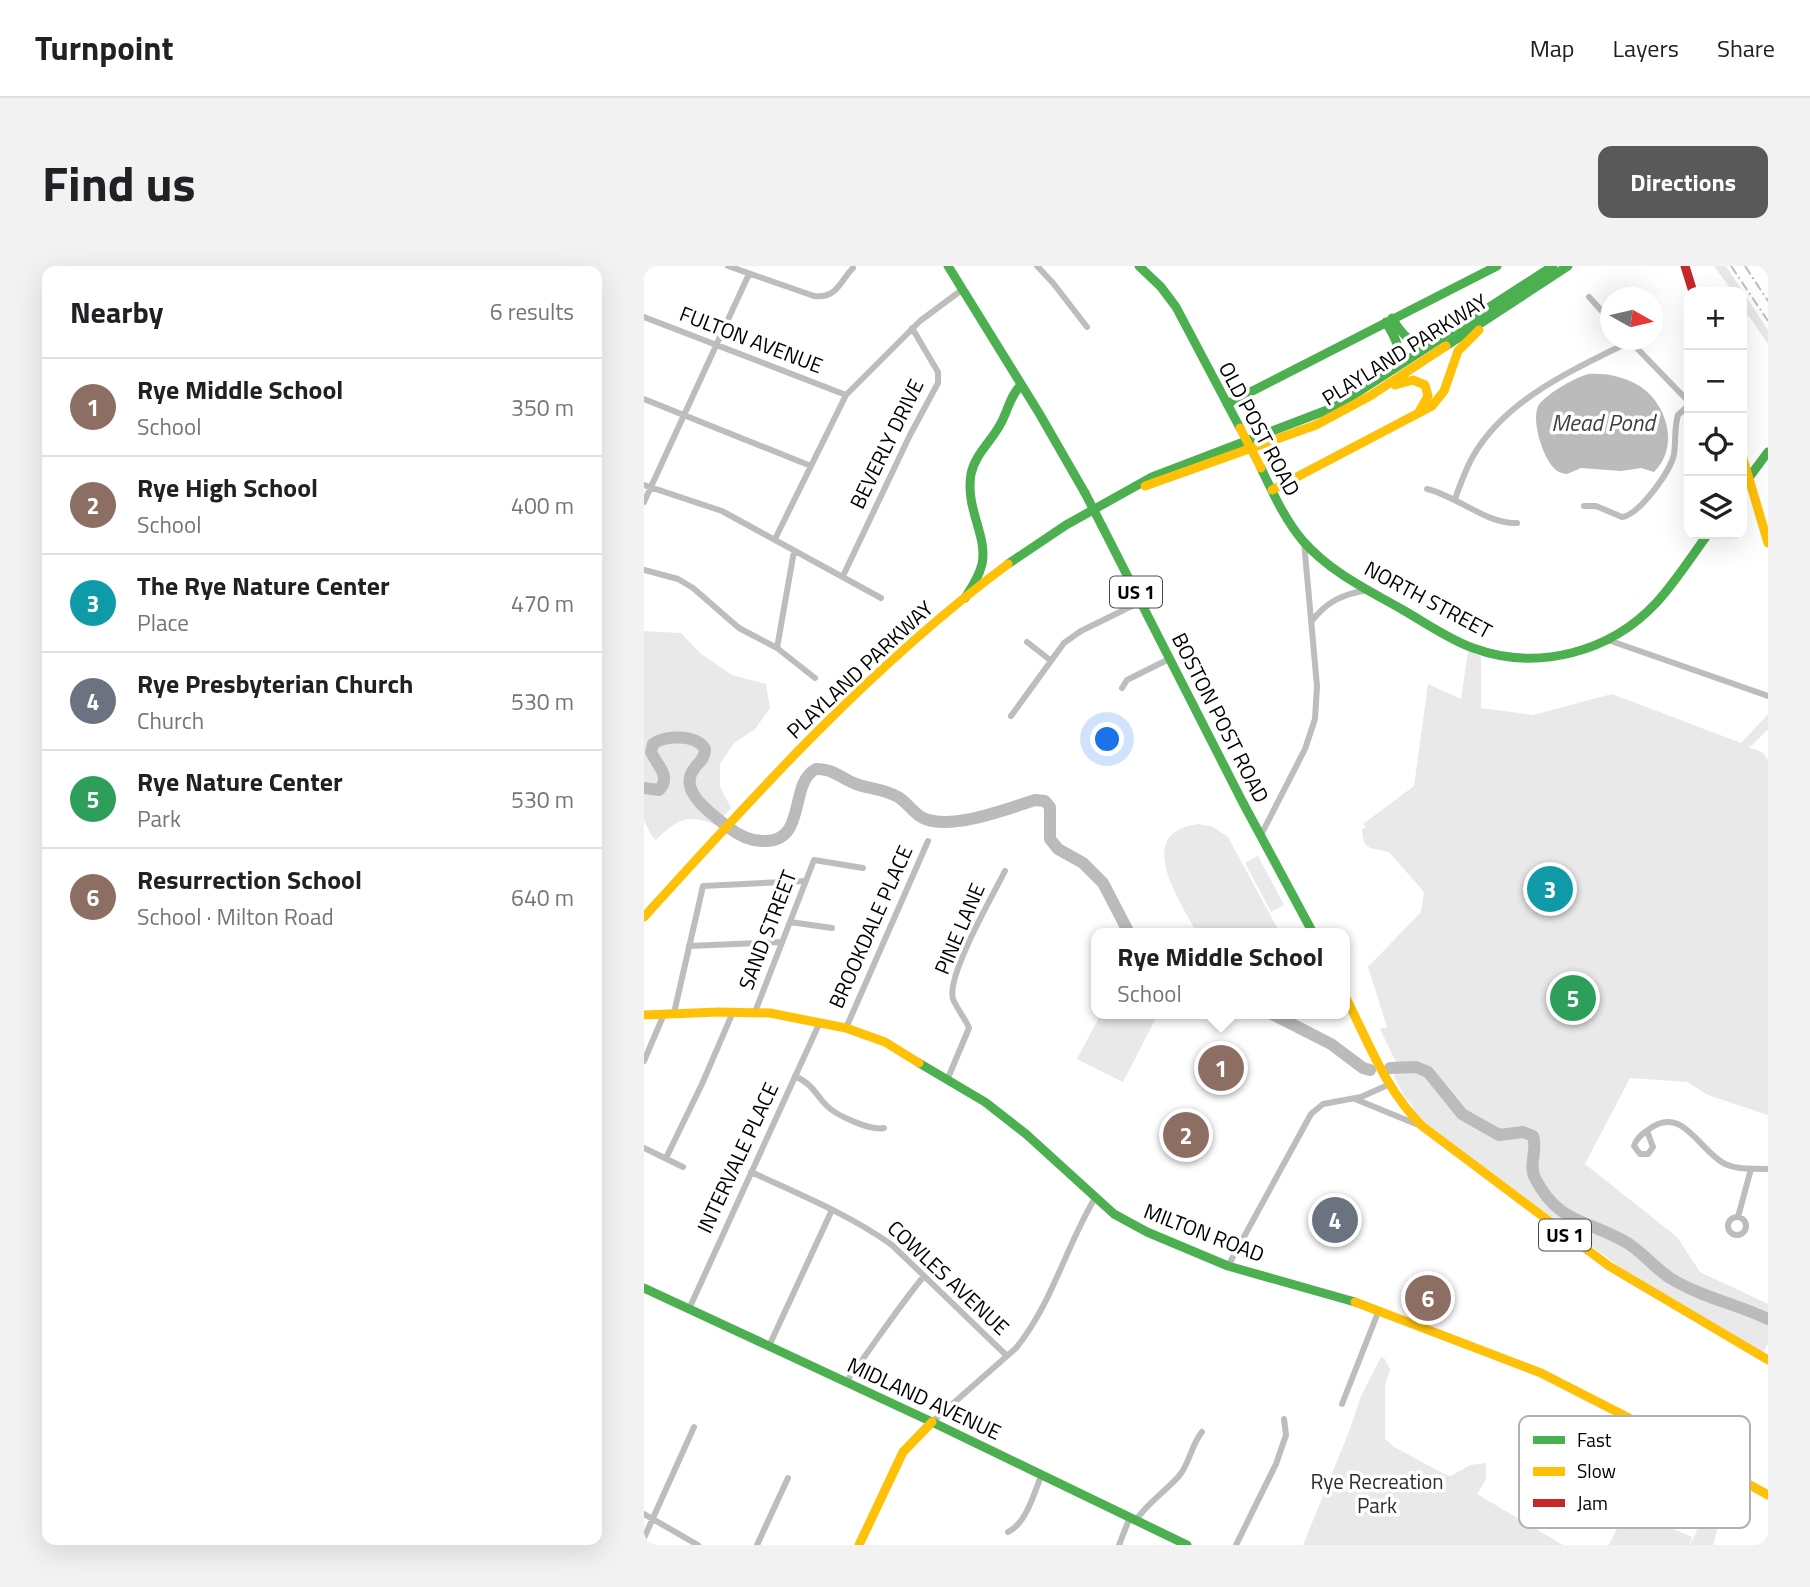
<!DOCTYPE html>
<meta charset="utf-8">
<style>
:root{--surface:#fff;--page:#f2f2f2;--text:#202124;--muted:#757577;--line:#e0e0e0;--accent:#595959}
body{margin:0;font-family:"Titillium Web",sans-serif;background:var(--page);color:var(--text)}
.controls{position:absolute;right:21px;top:21px;display:grid;overflow:hidden;border-radius:14px;box-shadow:0 7px 28px #0002}
.controls button{width:63px;height:63px;display:grid;place-items:center;padding:0;border:0;border-bottom:2px solid var(--line);background:var(--surface);color:var(--text);font:35px sans-serif}
.compass{position:absolute;left:956px;top:21px;width:63px;height:63px;border-radius:50%;background:var(--surface);box-shadow:0 7px 28px #0002;rotate:98deg}
.you{position:absolute;left:464px;top:474px;width:24px;height:24px;margin:-18px;border:5px solid #fff;border-radius:50%;background:#1a73e8;box-shadow:0 0 0 10px #1a73e833}
.badge{display:grid;place-items:center;width:46px;height:46px;border-radius:50%;background:var(--accent);color:#fff;font-size:23px;font-weight:700}
.pin{position:absolute;translate:-50% -50%;border:4px solid #fff;box-shadow:0 2px 7px #0006}
.popup{position:absolute;left:447px;top:662px;width:259px;height:91px;box-sizing:border-box;display:grid;place-content:center;border-radius:14px;background:var(--surface);filter:drop-shadow(0 2px 5px #0005);font-size:23px;white-space:nowrap;color:var(--muted)}
.popup b{font-size:26px;color:var(--text)}
.popup::after{content:'';position:absolute;left:50%;top:100%;margin-left:-14px;border:14px solid transparent;border-top-color:var(--surface)}
.list{margin:0;padding:0;list-style:none}
h2{display:flex;justify-content:space-between;align-items:center;height:91px;margin:0;padding:0 28px;font-size:30px}
h2 small{font-size:23px;font-weight:400;color:var(--muted)}
.list li{display:grid;grid-template-columns:46px 1fr auto;gap:21px;align-items:center;box-sizing:border-box;height:98px;padding:0 28px;border-top:2px solid var(--line)}
.list b{display:block;font-size:26px;white-space:nowrap}
.list p{margin:0;font-size:23px;white-space:nowrap;color:var(--muted)}
.list em{font-size:23px;font-style:normal;color:var(--muted)}
.icon{flex:none;width:38px;height:38px;fill:none;stroke:currentColor;stroke-width:2;stroke-linecap:round;stroke-linejoin:round}
.map{position:relative;flex:none;width:1124px;height:1279px;overflow:hidden;border-radius:14px}
header{display:flex;align-items:center;gap:42px;box-sizing:border-box;height:98px;padding:0 35px;background:var(--surface);border-bottom:2px solid var(--line)}
header strong{font-size:33px}
nav{display:flex;gap:38px;margin-inline-start:auto;font-size:24px}
.intro{display:flex;align-items:center;justify-content:space-between;box-sizing:border-box;height:168px;padding:0 42px}
h1{margin:0;font-size:49px}
.button{padding:18px 32px;border-radius:14px;background:var(--accent);color:#fff;font-size:24px;font-weight:700}
main{display:flex;gap:42px;padding:0 42px}
aside{flex:1;background:var(--surface);border-radius:14px;box-shadow:0 7px 28px #0002}
.map>svg:first-child{display:block}
.green{fill:#e9e9e9}
.water{fill:#bbb}
.lines{fill:none;stroke-linecap:round;stroke-linejoin:round}
.river{stroke:#bbb;stroke-width:12}
.street{stroke:#bdbdbd;stroke-width:6}
.fast{stroke:#4caf50;stroke-width:9}
.slow{stroke:#ffc107;stroke-width:9}
.jam{stroke:#c62828;stroke-width:9}
.rail{stroke:#bdbdbd;stroke-width:2;stroke-dasharray:10 3.5 2 3.5;stroke-linecap:butt}
.fast-bridge{stroke:#4caf50;stroke-width:9}
.slow-bridge{stroke:#ffc107;stroke-width:9}
.labels{text-anchor:middle;stroke-width:7;stroke-linejoin:round;paint-order:stroke}
.shield{fill:#fff;stroke:#4c4c4c;stroke-width:2}
.shield-label{font-size:19px;font-weight:bold;fill:#000}
.street-label{font-size:21px;fill:#000;stroke:#fff}
.park-label{font-size:21px;fill:#2e2e2e;stroke:#fff}
.water-label{font-size:23px;font-style:italic;fill:#3f3f3f;stroke:#fff}
.key{fill:#fff;stroke:#b2b2b2;stroke-width:2}
.key-label{font-size:19px;fill:#000}
</style>
<header>
<strong>Turnpoint</strong>
<nav><a>Map</a><a>Layers</a><a>Share</a></nav>
</header>
<div class="intro"><h1>Find us</h1><a class="button">Directions</a></div>
<main>
<aside>
<h2>Nearby<small>6 results</small></h2>
<ul class="list">
<li><span class="badge" style="background:#8d6e63">1</span><div><b>Rye Middle School</b><p>School</p></div><em>350 m</em></li>
<li><span class="badge" style="background:#8d6e63">2</span><div><b>Rye High School</b><p>School</p></div><em>400 m</em></li>
<li><span class="badge" style="background:#0f9aa8">3</span><div><b>The Rye Nature Center</b><p>Place</p></div><em>470 m</em></li>
<li><span class="badge" style="background:#6b7280">4</span><div><b>Rye Presbyterian Church</b><p>Church</p></div><em>530 m</em></li>
<li><span class="badge" style="background:#2e9e5b">5</span><div><b>Rye Nature Center</b><p>Park</p></div><em>530 m</em></li>
<li><span class="badge" style="background:#8d6e63">6</span><div><b>Resurrection School</b><p>School · Milton Road</p></div><em>640 m</em></li>
</ul>
</aside>
<div class="map">
<svg width="1124" height="1279" viewBox="0 0 1124 1279">
<rect width="100%" height="100%" fill="#fff"/>
<!-- green -->
<path class="green" d="M1070,0h12l42,64v14l-19,-28 -4,2 -3,-4 4,-4 -4,-6v-12h-9z
M0,365l37,2 19,20 32,22 34,9 4,24 -15,21 -21,14 -14,21v23l11,21 -16,17c-27,-12 -39,-5 -59,15l-5,-5 -7,-15z
M824,385l13,5v52l52,7 79,-21 129,49 27,-29v15l-19,19c9,2 14,3 19,12v355l-60,-20 -21,-13 -57,-4 -45,86 92,73 23,35 68,32v40l-5,9 -135,-80 -195,-143 -21,-19 1,-5 -8,-8 -11,-22 2,-4 4,-1 -20,-42 7,-2 -19,-60 53,-55 3,-20 -35,-40 -19,-4 -6,-5 -2,-13 4,-3 -3,-3 51,-38 14,-102 33,15z
M555,558l14,3 15,10 52,96h-83c-16,-31 -66,-101 2,-109z
M614,590l26,49 -13,7 -26,-49z
M457,748h57l-35,68 -46,-23z
M737,1091l4,2 5,10 -5,17v53l9,8 52,28 5,1 19,-11 16,-2v16l-9,15 86,51h-260l47,-116 11,-33z
M1072,1239l6,8 -9,32h-23l16,-34z
M982,1243l66,28 -3,8h-80z"/>
<!-- water -->
<path class="water" d="M944,108c16,-1 34,2 48,10 30,16 45,62 18,88l-13,-4 -20,3 -40,-3 -14,6c-4,-1 -8,-1 -11,-4 -13,-10 -27,-54 -16,-67 12,-12 32,-24 48,-29z"/>
<g class="lines">
<!-- river -->
<path class="river" d="M0,522l15,2c13,-13 -2,-25 -8,-38l2,-8c12,-9 43,-10 52,5 0,11 -8,14 -13,23 -12,21 22,44 36,55 10,8 22,14 35,14 45,2 25,-58 53,-72 16,-1 26,10 40,15 14,5 29,5 42,13 9,5 15,16 25,21 28,13 84,-9 112,-18l10,1 5,6v32l8,10 25,14 20,20 26,50
M628,748l59,30 32,24 7,2
M746,802l26,-1 12,5 34,42 37,21 24,-3 10,4c5,14 -5,29 2,42 23,45 49,41 89,63 17,9 29,26 46,37 31,19 66,26 98,41"/>
<!-- street -->
<path class="street" d="M84,0l86,30c23,3 26,-15 39,-28
M393,0l16,17 34,44
M945,31l21,23
M0,51l202,78
M985,74l60,62
M0,133l167,67
M0,219l78,26 159,87
M783,223c30,7 61,36 90,34
M811,233c5,-14 10,-28 17,-41 33,-59 101,-88 159,-117
M0,236l105,-228
M940,240h12l26,11c17,-2 49,-46 52,-63 2,-12 0,-26 4,-39l11,-10
M131,273l71,-144 74,-74 43,-32
M0,304l34,9 15,9 46,40 38,20 38,30
M199,310l67,-141 28,-52v-11l-26,-44
M667,356c16,-21 32,-28 57,-32
M964,374l160,56
M383,376l23,18
M133,382l17,-97
M478,422l5,-8 42,-21
M367,450l53,-73 17,-12 59,-29
M617,569l44,-86 10,-30 2,-33 -13,-144
M146,656l42,6
M45,680l93,-4
M111,746l59,-152 49,8
M30,747l29,-127 102,-5
M202,762l82,-187
M0,795l20,-47
M151,810c21,11 18,16 32,30 10,10 44,25 57,22
M304,812l21,-50c-4,-10 -12,-19 -16,-29 -7,-23 40,-104 52,-128
M711,833l61,25
M1003,865l6,16 -5,7h-8l-6,-8c2,-7 7,-11 14,-16 34,-27 51,21 77,34 13,6 28,4 43,5
M0,882l39,19
M22,892l36,-74 31,-72
M107,906c48,22 97,42 141,73l115,111
M1084 960a9 9 0 1 1 18 0a9 9 0 1 1-18 0Z
M1094,951l13,-48
M584,1000l83,-152 12,-10 38,-7 29,-13
M45,1043l131,-287
M125,1080l63,-136
M202,1116c27,-36 50,-72 78,-106
M698,1138l37,-94
M288,1156l84,-74c36,-44 50,-102 79,-150
M0,1248l54,31
M492,1254c12,-18 29,-28 43,-44 11,-13 12,-31 23,-44
M364,1266c19,-9 26,-40 34,-58
M0,1272l50,-111
M113,1279l31,-67
M475,1279l11,-28
M592,1279l40,-81 10,-29 -2,-16"/>
<!-- fast -->
<path class="fast" d="M304,0l91,147 46,80
M495,0l22,21 15,20 64,121
M748,52c11,18 20,30 42,21
M742,56c11,20 20,30 0,48
M802,80l122,-80
M583,138l270,-138
M617,202c12,25 24,52 42,73 27,31 65,49 100,69 23,13 45,29 70,38 65,24 138,4 184,-46 19,-21 34,-45 51,-68
M1098,221l26,-35
M458,260l140,275 71,132
M364,298l58,-39 86,-48 183,-70 218,-141
M321,332c7,-11 14,-21 17,-34 6,-28 -17,-55 -11,-90 4,-20 21,-33 30,-51 7,-13 9,-27 20,-38
M275,797l66,39 41,32 88,80 33,18 81,34 127,36
M0,1022l288,134 255,123"/>
<!-- slow -->
<path class="slow" d="M751,119l18,-5 12,5 3,11 -9,16
M1098,189l26,88
M501,220l171,-61 54,-29 76,-50
M628,224l160,-84 12,-15 14,-40 21,-21
M0,651c113,-125 228,-252 364,-353
M701,730c23,45 40,93 77,130l187,140 159,94
M0,749l75,-3 51,1 76,15 39,14 34,21
M711,1036l186,71 92,47 135,75
M215,1279l44,-93 29,-30"/>
<!-- jam -->
<path class="jam" d="M1041,0l8,26"/>
<!-- rail -->
<path class="rail" d="M1087,0l37,55
M1101,0l23,35"/>
<!-- fast-bridge -->
<path class="fast-bridge" d="M441,227l17,33"/>
<!-- slow-bridge -->
<path class="slow-bridge" d="M596,162l21,40"/>
</g>
<g class="labels">
<!-- shield labels -->
<g class="shield">
<rect x="466" y="310.5" width="52" height="31" rx="5"/>
<rect x="895" y="953.5" width="52" height="31" rx="5"/>
</g>
<g class="shield-label">
<text x="492" y="333">US 1</text>
<text x="921" y="976">US 1</text>
</g>
<!-- street labels -->
<g class="street-label">
<text transform="translate(107 74) rotate(21)" y="7">FULTON AVENUE</text>
<text transform="translate(761 84) rotate(-32)" y="7">PLAYLAND PARKWAY</text>
<text transform="translate(615 163) rotate(62)" y="7">OLD POST ROAD</text>
<text transform="translate(243 178) rotate(-64)" y="7">BEVERLY DRIVE</text>
<text transform="translate(784 334) rotate(28)" y="7">NORTH STREET</text>
<text transform="translate(216 404) rotate(-43)" y="7">PLAYLAND PARKWAY</text>
<text transform="translate(576 452) rotate(63)" y="7">BOSTON POST ROAD</text>
<text transform="translate(227 661) rotate(-66)" y="7">BROOKDALE PLACE</text>
<text transform="translate(316 663) rotate(-67)" y="7">PINE LANE</text>
<text transform="translate(124 664) rotate(-69)" y="7">SAND STREET</text>
<text transform="translate(94 892) rotate(-65)" y="7">INTERVALE PLACE</text>
<text transform="translate(560 967) rotate(21)" y="7">MILTON ROAD</text>
<text transform="translate(304 1012) rotate(43)" y="7">COWLES AVENUE</text>
<text transform="translate(280 1133) rotate(25)" y="7">MIDLAND AVENUE</text>
</g>
<!-- park labels -->
<g class="park-label">
<text x="733" y="1223">Rye Recreation<tspan x="733" dy="24">Park</tspan></text>
</g>
<!-- water labels -->
<g class="water-label">
<text x="959" y="165">Mead Pond</text>
</g>
</g>
<!-- legend -->
<rect x="875" y="1150" width="231" height="112" rx="10" class="key"/>
<rect x="889" y="1170" width="32" height="8" fill="#4caf50"/>
<rect x="889" y="1201" width="32" height="9" fill="#ffc107"/>
<rect x="889" y="1233" width="32" height="8" fill="#c62828"/>
<g class="key-label">
<text x="933" y="1181">Fast</text>
<text x="933" y="1212">Slow</text>
<text x="933" y="1244">Jam</text>
</g>
</svg>
<div class="controls">
<button>+</button>
<button>−</button>
<button><svg class="icon" aria-label="locate" viewBox="0 0 24 24"><circle cx="12" cy="12" r="6"/><path d="M12 2v4M12 18v4M2 12h4M18 12h4"/></svg></button>
<button><svg class="icon" aria-label="layers" viewBox="0 0 24 24"><path d="M12 4l9 5-9 5-9-5zM3 14l9 5 9-5"/></svg></button>
</div>
<svg class="compass" viewBox="-18 -18 36 36"><path d="M0-13l5 13h-10z" fill="#e53935"/><path d="M0 13l5-13h-10z" fill="#757577"/></svg>
<div class="you"></div>
<div class="pin badge" style="left:577px;top:802px;background:#8d6e63">1</div>
<div class="popup"><b>Rye Middle School</b>School</div>
<div class="pin badge" style="left:542px;top:869px;background:#8d6e63">2</div>
<div class="pin badge" style="left:906px;top:623px;background:#0f9aa8">3</div>
<div class="pin badge" style="left:691px;top:954px;background:#6b7280">4</div>
<div class="pin badge" style="left:929px;top:732px;background:#2e9e5b">5</div>
<div class="pin badge" style="left:784px;top:1032px;background:#8d6e63">6</div>
</div>
</main>
